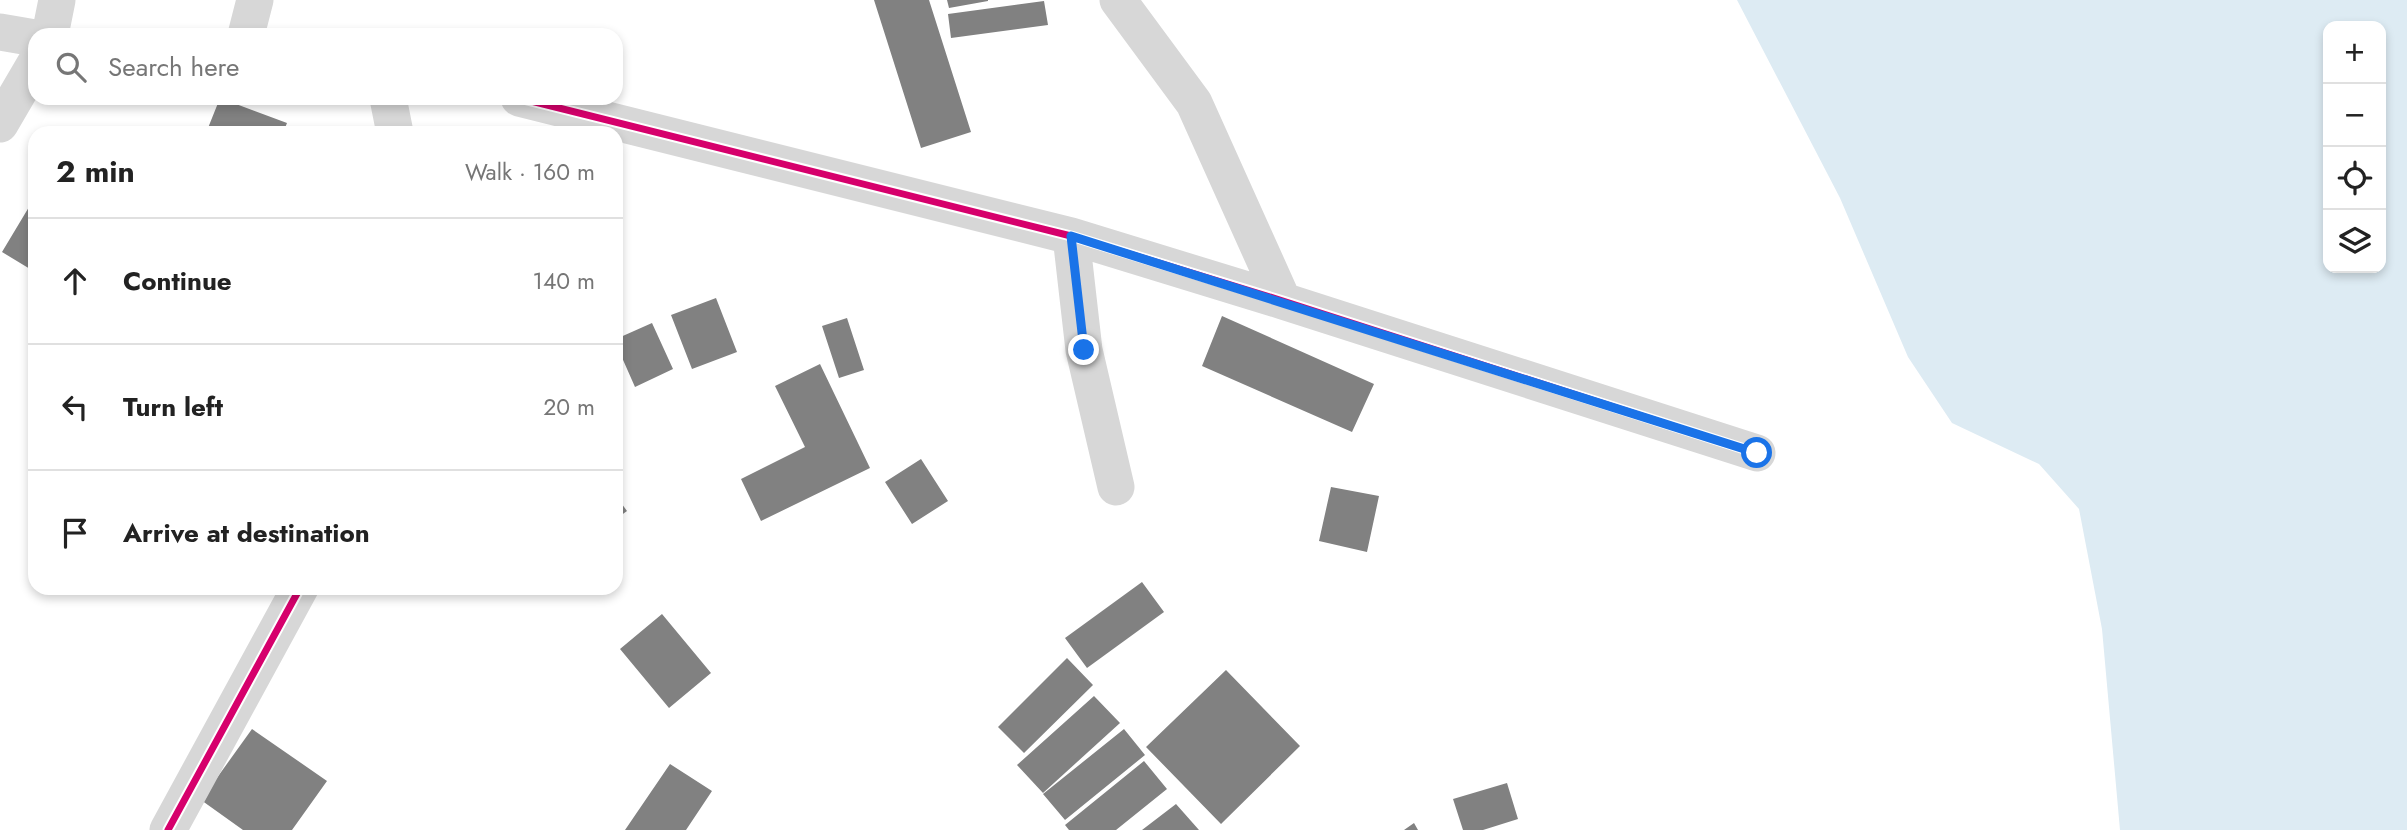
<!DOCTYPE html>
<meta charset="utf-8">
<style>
:root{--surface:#fff;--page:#f2f2f2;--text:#222;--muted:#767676;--line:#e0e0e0}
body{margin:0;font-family:Jost,sans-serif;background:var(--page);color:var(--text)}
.controls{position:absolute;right:21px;top:21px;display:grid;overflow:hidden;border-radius:14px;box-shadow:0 4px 10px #0003}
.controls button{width:63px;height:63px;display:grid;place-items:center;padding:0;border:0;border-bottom:2px solid var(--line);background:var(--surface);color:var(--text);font:35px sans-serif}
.stop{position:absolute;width:21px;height:21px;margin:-16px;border:5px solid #1a73e8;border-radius:50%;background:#fff}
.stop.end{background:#1a73e8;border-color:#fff;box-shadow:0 2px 7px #0008}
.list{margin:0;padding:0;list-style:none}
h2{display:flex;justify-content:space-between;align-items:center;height:91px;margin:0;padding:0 28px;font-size:30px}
h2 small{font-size:23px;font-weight:400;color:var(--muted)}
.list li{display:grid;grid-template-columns:46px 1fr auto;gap:21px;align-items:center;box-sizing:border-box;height:126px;padding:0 28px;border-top:2px solid var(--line)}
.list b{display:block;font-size:26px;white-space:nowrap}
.list em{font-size:23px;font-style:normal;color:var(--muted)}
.icon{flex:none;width:38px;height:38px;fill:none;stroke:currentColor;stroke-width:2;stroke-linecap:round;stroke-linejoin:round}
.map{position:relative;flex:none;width:2407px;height:830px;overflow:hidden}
.search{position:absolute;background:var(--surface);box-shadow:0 4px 10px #0003;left:28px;top:28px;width:595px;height:77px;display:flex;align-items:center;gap:18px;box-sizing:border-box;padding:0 24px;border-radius:21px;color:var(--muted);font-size:26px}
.panel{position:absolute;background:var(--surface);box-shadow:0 4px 10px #0003;left:28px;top:126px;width:595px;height:469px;border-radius:21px}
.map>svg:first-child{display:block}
.water{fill:#ddebf3;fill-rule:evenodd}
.building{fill:#818181}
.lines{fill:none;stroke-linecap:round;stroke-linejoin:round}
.minor{stroke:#d7d7d7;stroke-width:37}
.cycleway-casing{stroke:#fff;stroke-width:11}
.cycleway{stroke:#d6006c;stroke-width:7}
.route{stroke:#1a73e8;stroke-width:9}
</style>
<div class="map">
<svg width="2407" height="830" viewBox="0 0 2407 830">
<rect width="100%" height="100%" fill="#fff"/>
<!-- water -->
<path class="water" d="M1737,0h670v830h-287l-18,-201 -23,-120 -40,-45 -87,-41 -44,-66 -68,-159zM2328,26h53v242h-53z"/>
<!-- building -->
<path class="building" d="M874,0h55l42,132 -50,16z
M947,0h41v1l-39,7z
M1044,1l4,24 -97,13 -3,-24z
M220,98l67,25 -4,10h-77z
M35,197v75l-33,-20z
M716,298l21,54 -45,17 -21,-54z
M1222,316l152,68 -22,48 -150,-66z
M847,318l17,52 -25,8 -17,-52z
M652,323l21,46 -38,18 -19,-43v-5z
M820,364l50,104 -109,53 -20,-42 64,-32 -30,-61z
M921,459l27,42 -36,23 -27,-42z
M1331,487l48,9 -12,56 -48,-11z
M616,496l11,15 -11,8z
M1142,582l22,30 -77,56 -22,-30z
M662,614l49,59 -42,35 -49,-59z
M1067,658l26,27 -69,68 -26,-26z
M1226,670l74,76 -79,78 -75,-77z
M1094,696l26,27 -77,70 -26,-28z
M252,729l75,52 -35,49h-49l-42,-30z
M1124,729l21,26 -80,65 -22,-26z
M1144,761l23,28 -51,41h-47l-4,-5z
M670,764l42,27 -26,39h-61z
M1507,783l11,36 -35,11h-20l-10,-31z
M1176,804l23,26h-57z
M1414,823l4,7h-14z"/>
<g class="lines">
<!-- minor -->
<path class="minor" d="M1118,0l76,103 89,198
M0,32l35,6
M50,35l7,-35
M246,35l9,-35
M388,98l7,35
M519,98l552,138 212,65 474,152
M0,124l35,-60
M1071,236l13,114 32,137
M168,830l132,-242"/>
<!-- cycleway casing -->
<g class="cycleway-casing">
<path id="cycleway" d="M519,98l552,138 212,65 474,152
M168,830l132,-242"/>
</g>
<!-- cycleway -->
<use href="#cycleway" class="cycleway"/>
</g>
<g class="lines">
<!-- route -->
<path class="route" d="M1084,350l-13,-114 686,217"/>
</g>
</svg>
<div class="controls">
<button>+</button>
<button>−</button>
<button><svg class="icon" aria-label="locate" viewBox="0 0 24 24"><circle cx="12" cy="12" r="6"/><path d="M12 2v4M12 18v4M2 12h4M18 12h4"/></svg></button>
<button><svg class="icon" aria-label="layers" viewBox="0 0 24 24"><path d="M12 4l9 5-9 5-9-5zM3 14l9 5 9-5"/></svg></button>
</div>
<div class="stop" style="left:1757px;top:453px"></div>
<div class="stop end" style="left:1084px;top:350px"></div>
<div class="search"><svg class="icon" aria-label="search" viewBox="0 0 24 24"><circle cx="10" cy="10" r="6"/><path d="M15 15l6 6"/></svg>Search here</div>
<section class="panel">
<h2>2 min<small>Walk · 160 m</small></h2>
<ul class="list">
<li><svg class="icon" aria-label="ahead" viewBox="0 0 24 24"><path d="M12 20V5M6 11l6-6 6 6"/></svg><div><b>Continue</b></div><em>140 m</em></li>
<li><svg class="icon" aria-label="left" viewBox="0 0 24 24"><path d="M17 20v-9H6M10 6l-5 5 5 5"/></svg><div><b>Turn left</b></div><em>20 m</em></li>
<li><svg class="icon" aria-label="arrive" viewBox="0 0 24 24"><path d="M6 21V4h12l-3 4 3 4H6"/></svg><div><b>Arrive at destination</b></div></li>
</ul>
</section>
</div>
